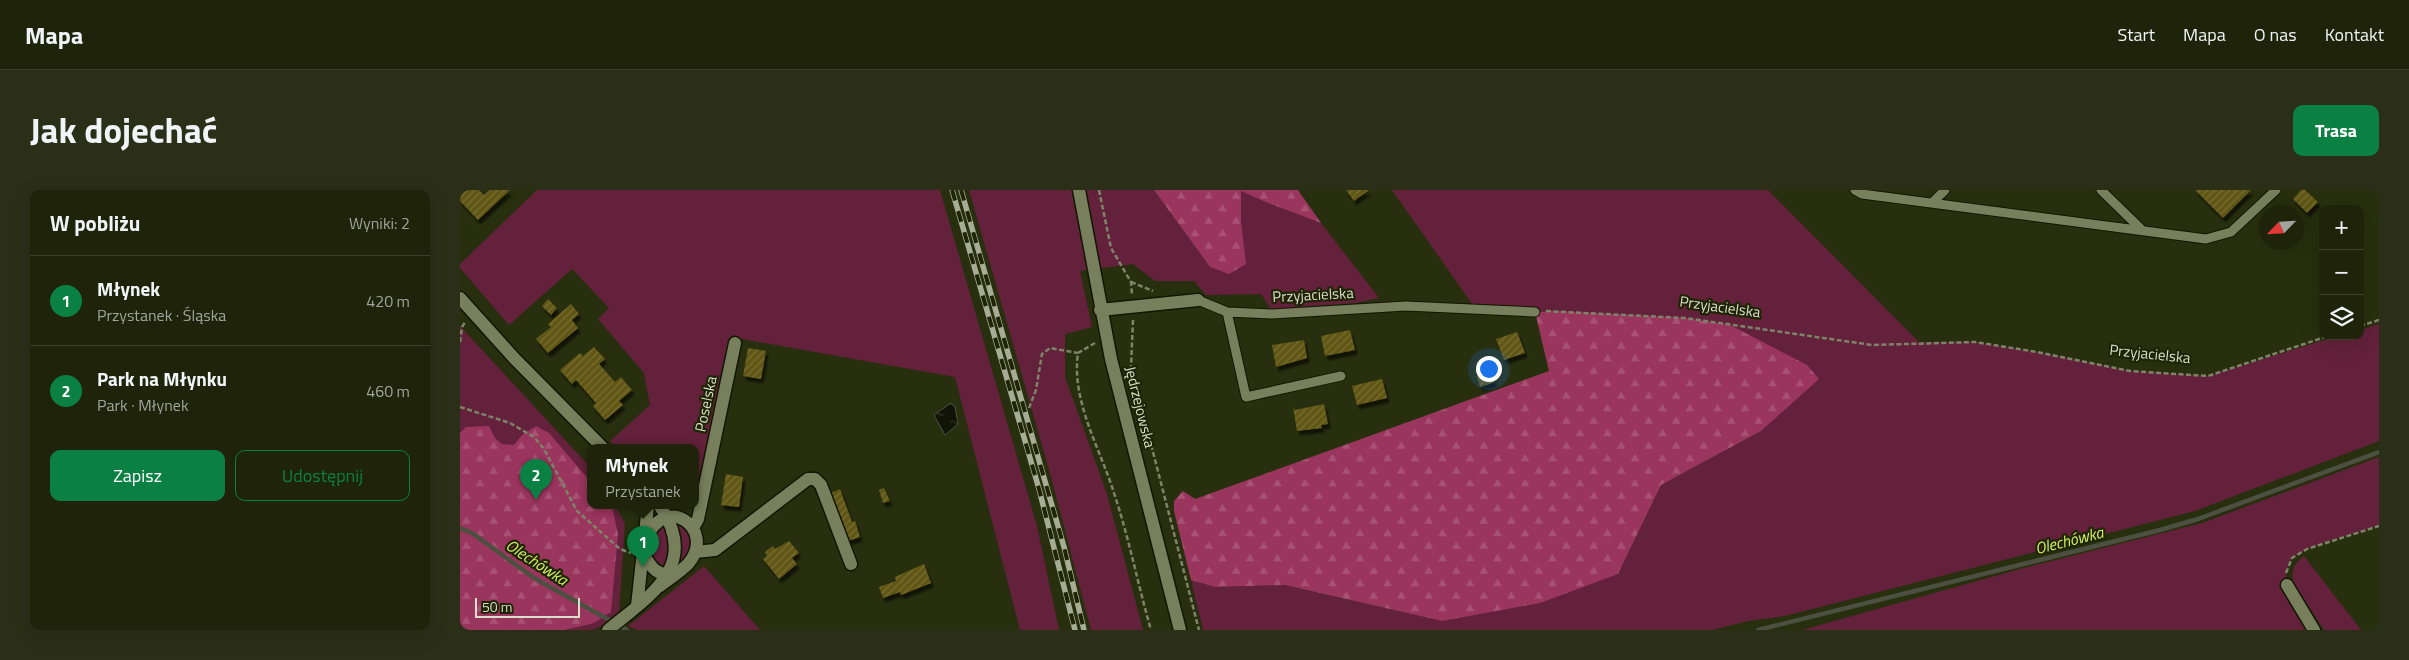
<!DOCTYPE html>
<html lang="pl">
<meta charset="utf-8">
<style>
:root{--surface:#1e230a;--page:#2b2f18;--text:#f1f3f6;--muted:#a1a49c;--line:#3c402b;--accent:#0b8043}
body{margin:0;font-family:"Titillium Web",sans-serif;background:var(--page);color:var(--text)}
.controls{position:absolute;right:15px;top:15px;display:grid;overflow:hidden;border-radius:10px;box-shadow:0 5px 20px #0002}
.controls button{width:45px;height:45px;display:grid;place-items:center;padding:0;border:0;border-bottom:1px solid var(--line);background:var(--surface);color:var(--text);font:25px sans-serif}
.compass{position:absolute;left:1799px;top:15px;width:45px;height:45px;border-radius:50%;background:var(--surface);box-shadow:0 5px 20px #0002;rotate:245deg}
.scale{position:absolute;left:15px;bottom:12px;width:105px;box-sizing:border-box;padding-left:5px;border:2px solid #dadfcc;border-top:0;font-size:14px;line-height:18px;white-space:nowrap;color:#dadfcc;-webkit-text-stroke:4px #1f2504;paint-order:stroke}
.you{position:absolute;left:1028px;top:178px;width:18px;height:18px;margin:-12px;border:4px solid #fff;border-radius:50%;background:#1a73e8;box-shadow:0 0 0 8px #1a73e833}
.badge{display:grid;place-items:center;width:32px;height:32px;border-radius:50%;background:var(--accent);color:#fff;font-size:16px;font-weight:700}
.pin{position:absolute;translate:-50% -41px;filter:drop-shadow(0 1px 2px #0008)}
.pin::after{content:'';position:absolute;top:26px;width:18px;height:15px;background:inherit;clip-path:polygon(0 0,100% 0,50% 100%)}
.popup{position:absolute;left:127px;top:254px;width:112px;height:65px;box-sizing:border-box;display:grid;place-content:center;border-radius:10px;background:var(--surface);filter:drop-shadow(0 1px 4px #0005);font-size:16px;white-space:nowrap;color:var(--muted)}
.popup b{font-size:19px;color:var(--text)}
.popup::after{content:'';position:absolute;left:50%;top:100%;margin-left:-10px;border:10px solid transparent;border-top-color:var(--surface)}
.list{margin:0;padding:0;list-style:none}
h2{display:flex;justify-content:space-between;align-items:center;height:65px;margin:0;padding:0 20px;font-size:21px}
h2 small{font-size:16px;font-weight:400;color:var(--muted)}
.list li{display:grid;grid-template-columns:32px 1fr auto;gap:15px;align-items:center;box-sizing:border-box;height:90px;padding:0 20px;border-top:1px solid var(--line)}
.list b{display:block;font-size:19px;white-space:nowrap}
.list p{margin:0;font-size:16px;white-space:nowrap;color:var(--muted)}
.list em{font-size:16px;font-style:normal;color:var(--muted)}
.actions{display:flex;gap:10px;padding:15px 20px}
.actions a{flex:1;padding:11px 0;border:1px solid var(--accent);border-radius:10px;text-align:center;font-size:18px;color:var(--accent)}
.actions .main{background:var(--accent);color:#fff}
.icon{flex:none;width:28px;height:28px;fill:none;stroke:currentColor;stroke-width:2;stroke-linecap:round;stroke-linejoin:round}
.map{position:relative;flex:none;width:1919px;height:440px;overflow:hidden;border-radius:10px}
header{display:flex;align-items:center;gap:30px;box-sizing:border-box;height:70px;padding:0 25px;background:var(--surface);border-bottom:1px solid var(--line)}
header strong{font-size:24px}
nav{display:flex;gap:28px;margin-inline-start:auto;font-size:18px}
.intro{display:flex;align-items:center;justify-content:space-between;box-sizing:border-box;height:120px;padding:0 30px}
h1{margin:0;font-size:35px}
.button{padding:12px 22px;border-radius:10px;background:var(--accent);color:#fff;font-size:18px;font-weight:700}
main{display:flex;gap:30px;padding:0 30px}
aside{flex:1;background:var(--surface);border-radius:10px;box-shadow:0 5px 20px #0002}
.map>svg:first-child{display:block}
.green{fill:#63213b}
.forest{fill:url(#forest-firs)}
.water{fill:url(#water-ripples);stroke:#4d5041}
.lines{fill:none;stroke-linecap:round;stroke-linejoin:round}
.stream{stroke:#4d5041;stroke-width:4.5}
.building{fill:url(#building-hatch);filter:url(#shadow)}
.lane-casing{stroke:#111700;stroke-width:11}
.street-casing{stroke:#111700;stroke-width:15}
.secondary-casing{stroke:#111700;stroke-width:15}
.path{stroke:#7e8469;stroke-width:2.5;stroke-dasharray:5 2.5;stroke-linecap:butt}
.lane{stroke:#777f5c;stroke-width:9}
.street{stroke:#777f5c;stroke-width:12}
.secondary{stroke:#777f5c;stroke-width:12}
.rail-casing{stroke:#a7ac95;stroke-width:5.5}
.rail{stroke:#1f2504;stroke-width:4;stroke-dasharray:11;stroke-linecap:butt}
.labels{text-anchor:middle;stroke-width:4.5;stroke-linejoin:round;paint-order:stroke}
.street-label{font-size:15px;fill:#dadfcc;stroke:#1f2504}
.water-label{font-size:16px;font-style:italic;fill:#d3ef5f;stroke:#1f2504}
</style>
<header>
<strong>Mapa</strong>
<nav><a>Start</a><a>Mapa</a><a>O nas</a><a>Kontakt</a></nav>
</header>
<div class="intro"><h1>Jak dojechać</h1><a class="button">Trasa</a></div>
<main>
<aside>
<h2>W pobliżu<small>Wyniki: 2</small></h2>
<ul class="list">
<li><span class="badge">1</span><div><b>Młynek</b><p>Przystanek · Śląska</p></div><em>420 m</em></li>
<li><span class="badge">2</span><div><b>Park na Młynku</b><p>Park · Młynek</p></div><em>460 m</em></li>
</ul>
<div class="actions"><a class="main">Zapisz</a><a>Udostępnij</a></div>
</aside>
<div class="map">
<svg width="1919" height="440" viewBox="0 0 1919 440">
<defs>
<pattern id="forest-firs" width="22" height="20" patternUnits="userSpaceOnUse" patternTransform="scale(1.25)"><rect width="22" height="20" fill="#9a355d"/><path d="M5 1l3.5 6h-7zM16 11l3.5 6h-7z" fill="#a85273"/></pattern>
<pattern id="water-ripples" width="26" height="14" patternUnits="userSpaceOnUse" patternTransform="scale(1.25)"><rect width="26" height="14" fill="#101305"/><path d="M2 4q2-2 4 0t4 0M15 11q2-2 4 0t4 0" fill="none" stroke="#323528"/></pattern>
<pattern id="building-hatch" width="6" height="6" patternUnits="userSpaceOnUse" patternTransform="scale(1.25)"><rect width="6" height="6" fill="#615613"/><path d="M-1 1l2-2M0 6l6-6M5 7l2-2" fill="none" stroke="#776e34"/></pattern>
<filter id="shadow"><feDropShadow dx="2.5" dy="4.5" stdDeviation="1" flood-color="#0009"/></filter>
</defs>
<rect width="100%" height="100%" fill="#282f0e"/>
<!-- green -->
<path class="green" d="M77,0h403l97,336 22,104h-39l-65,-253 -224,-40 -14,74 -21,88v-51h-79l-7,-7 40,-36 -6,-32 -46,-54 11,-11 -37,-39 -63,56 -49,-57v-4z
M509,0h185l56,77 31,-45v-32l27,13 53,20 58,75 -24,5 -84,6 -10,-15 -55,1 -12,-14h-39l-22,-17 -53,7 12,56 -27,7v43l42,117 36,136h-52l-40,-153z
M932,0h376l151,152h56l62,10 93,19 78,5 129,-40h23v-6l19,-6v117l-184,70 -410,105 -37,5 -36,9h-509l-12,-50 24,7 70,-2 157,36 176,-47 43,-89 100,-54 -31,-106 -45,-7 -210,-10z
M0,136l130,141v39h25l10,17 -6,90 -12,11 -15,6h-132z
M1919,267v69c-19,6 -76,20 -87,33 -5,6 -7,18 -5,26 4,15 16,31 23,45h-508l218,-61 182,-46z
M215,333c24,9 14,30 2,45 5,-16 6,-29 -2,-45z
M205,334l4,28 -4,15 -13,-8 2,-24z
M1844,366l57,74h-37l-31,-48c-2,-13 1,-18 11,-26z
M244,376l56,64h-123l-9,-4z"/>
<!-- forest -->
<path class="forest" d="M694,0h144l23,33 -53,-20 -27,-12v31l5,42 -17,10 -19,-7z
M1094,121l131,7 45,7 77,40 12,14 -58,52 -100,54 -43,89 -78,29 -98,18 -157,-36 -70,2 -24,-7 -17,-69v-10l9,-10 12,8 354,-128 -14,-59z
M29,236l6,12 7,6 12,1 8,-10 14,-9 13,7 41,48v25l22,1 6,27 -7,78 -17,11 -29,7h-105v-197l6,-6z"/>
<!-- water -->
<path class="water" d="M491,213l4,4 3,17 -13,11 -11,-20z"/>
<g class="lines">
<!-- stream -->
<path class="stream" d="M0,338l12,5 62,45 93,52
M1298,440l402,-100 38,-11 181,-67"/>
</g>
<!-- building -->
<path class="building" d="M4,0h15l5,5 6,-5h20l-32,30 -18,-19v-7z
M886,0h23l-15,11z
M1735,0h56l-28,28z
M1841,0h4l13,12 -11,11 -14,-14z
M88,109l9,9 -6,7 -9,-9z
M111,114l8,10 -7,6 6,8 -30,25 -12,-14 15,-12 -3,-3z
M890,140l5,20 -30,6 -4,-20z
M1057,142l8,21 -21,7 -8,-21z
M844,150l3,18 -31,9 -4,-22z
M134,157l11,12 -6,5 16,18 6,-5 11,13 -13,11 4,4 -18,15 -12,-14 3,-3 -20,-23 -4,4 -12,-14 20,-17 3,3z
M288,158l18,3 -5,28 -18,-3z
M1025,179l1,4 5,-1 4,10 -15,5 -3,-11 5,-2 -1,-4z
M922,189l5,19 -30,7 -5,-19z
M864,214l4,20 -7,1 1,3 -25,3 -4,-24 2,3z
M266,284l17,3 -4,30 -18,-2z
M424,298l6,13 -7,2 -4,-13z
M380,299l12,33 3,-1 5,16 -12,4 -17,-48z
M329,351l10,12 -7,5 5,6 -18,15 -16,-20 4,-3 -2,-4 8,-6 2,3z
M464,374l7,19 -30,12 -1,-3 -17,6 -4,-11 17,-6 -1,-4z"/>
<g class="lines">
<!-- lane casing -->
<g class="lane-casing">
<path id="lane" d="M1395,0l7,4 344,45 25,-7 45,-42
M1641,0l41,40
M1472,13l13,-13
M738,110l29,12 45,2 134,-8 129,6
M767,122l19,85 95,-21"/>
</g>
<!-- street casing -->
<g class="street-casing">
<path id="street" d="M619,0l32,169 69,271
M640,120l98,-10
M233,338l5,-9 37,-176
M186,350c18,-49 72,-11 42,24 -8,8 -19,15 -28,22
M235,362l20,-2 93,-71h7l6,6 30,79
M184,364c7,15 15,23 32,20
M1827,395l27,45"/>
</g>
<!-- secondary casing -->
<g class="secondary-casing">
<path id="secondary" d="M0,108l54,60 89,90
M177,416l11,-100
M148,440c41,-34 93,-64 52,-124"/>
</g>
<!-- path -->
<path class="path" d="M639,0l12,58 20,34 1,13
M671,92l22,9
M1086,121l139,7 187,27 103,-3 62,10 93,19 78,5 120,-40
M673,130l-2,47 68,263
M1900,136l19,-6
M0,152l2,-15 3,-5
M635,153l-17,10c-7,48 22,95 36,140 15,45 24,92 37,137
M0,217l50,16 24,14 10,12 33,62 43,38 11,4
M569,218l7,-18 6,-36 8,-6 28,5
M1826,383l6,-15 15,-9 72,-23"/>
<!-- lane -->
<use href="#lane" class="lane"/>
<!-- street -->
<use href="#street" class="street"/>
<!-- secondary -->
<use href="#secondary" class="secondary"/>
<!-- rail casing -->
<g class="rail-casing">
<path id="rail" d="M492,0l87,299 36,141
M501,0l103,357 20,83"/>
</g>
<!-- rail -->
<use href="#rail" class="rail"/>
</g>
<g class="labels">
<!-- street labels -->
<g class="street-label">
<text transform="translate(853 105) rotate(-3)" y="5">Przyjacielska</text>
<text transform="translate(1260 117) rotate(8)" y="5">Przyjacielska</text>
<text transform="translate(1690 164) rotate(6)" y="5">Przyjacielska</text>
<text transform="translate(246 214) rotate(-78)" y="5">Poselska</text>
<text transform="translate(680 217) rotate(76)" y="5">Jędrzejowska</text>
</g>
<!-- water labels -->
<g class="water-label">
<text transform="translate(1609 350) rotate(-14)" y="6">Olechówka</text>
<text transform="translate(77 372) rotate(33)" y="6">Olechówka</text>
</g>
</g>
</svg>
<div class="controls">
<button>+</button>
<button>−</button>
<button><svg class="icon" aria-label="layers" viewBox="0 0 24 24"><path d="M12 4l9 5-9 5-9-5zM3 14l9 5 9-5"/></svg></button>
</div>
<svg class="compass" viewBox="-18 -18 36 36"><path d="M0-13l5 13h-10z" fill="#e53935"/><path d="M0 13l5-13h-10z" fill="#a1a49c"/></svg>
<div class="scale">50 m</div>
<div class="you"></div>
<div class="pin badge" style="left:183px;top:377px">1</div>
<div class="popup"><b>Młynek</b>Przystanek</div>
<div class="pin badge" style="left:76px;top:310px">2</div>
</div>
</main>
